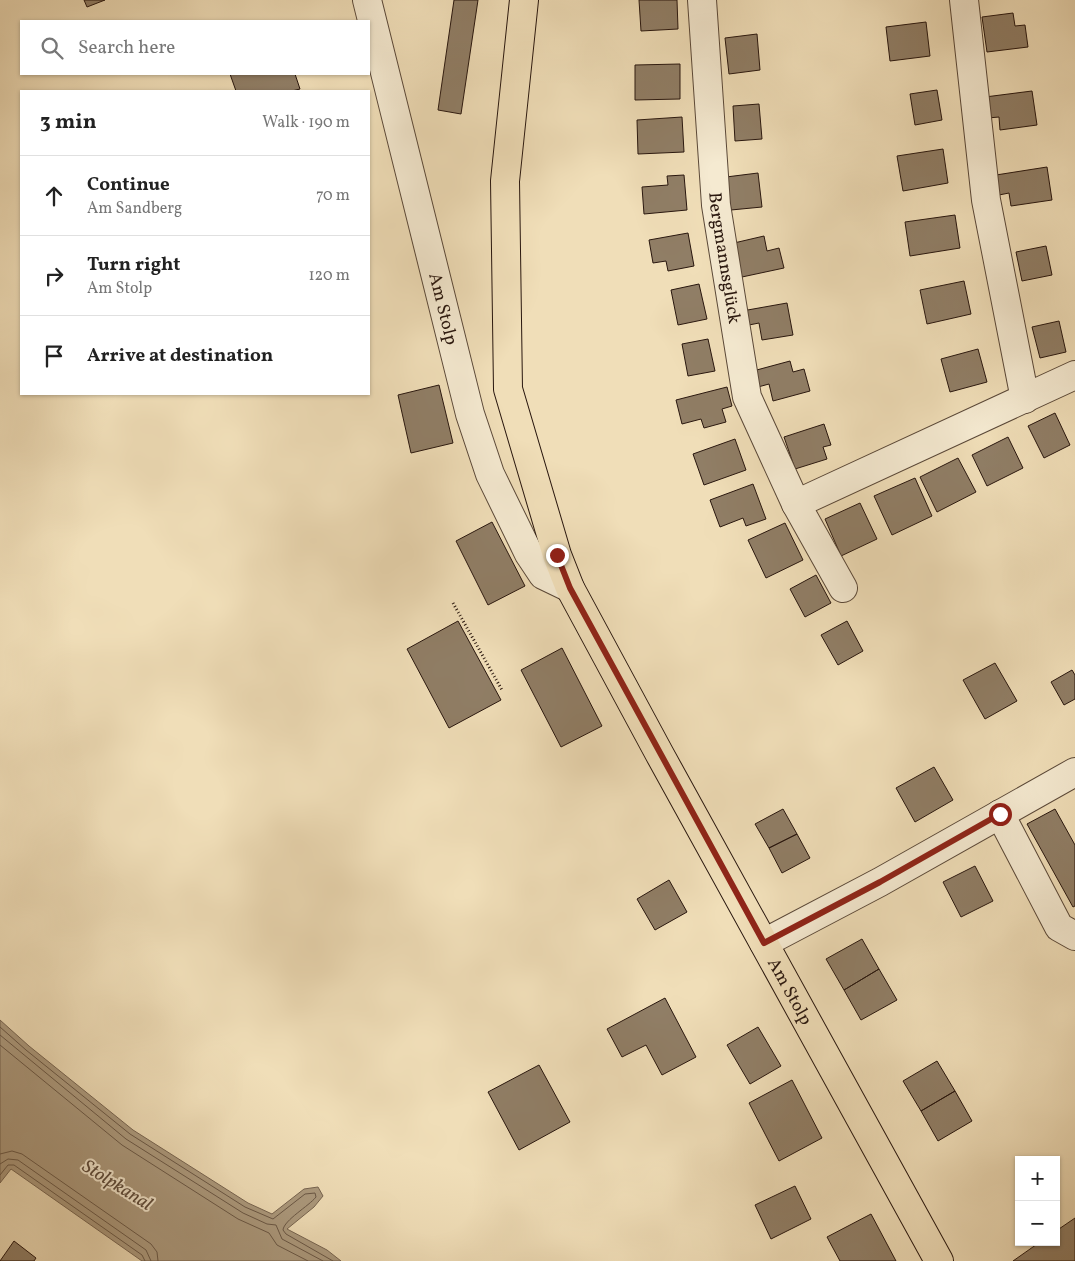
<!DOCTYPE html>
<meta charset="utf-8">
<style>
:root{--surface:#fff;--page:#f6f6f6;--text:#222;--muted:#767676;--line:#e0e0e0}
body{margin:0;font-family:Vollkorn,serif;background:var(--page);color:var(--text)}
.controls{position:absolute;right:15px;bottom:15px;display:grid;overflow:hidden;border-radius:0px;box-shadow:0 1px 4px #0004}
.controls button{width:45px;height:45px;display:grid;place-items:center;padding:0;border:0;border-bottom:1px solid var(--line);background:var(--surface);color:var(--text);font:25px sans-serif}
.stop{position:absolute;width:15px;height:15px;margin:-11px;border:4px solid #8f2418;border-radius:50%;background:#fff}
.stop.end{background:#8f2418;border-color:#fff;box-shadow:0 1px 5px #0008}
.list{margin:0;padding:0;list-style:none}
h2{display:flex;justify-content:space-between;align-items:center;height:65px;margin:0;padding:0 20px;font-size:21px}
h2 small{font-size:16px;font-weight:400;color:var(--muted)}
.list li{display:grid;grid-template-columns:32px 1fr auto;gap:15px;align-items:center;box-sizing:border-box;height:80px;padding:0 20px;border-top:1px solid var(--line)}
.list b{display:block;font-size:19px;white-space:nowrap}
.list p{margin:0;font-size:16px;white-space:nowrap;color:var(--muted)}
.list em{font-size:16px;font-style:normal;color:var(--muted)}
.icon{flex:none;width:28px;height:28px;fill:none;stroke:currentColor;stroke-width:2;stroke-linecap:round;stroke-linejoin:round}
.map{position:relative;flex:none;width:1075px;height:1261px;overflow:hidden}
.search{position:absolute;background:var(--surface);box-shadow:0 1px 4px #0004;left:20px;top:20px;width:350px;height:55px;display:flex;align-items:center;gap:12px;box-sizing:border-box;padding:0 18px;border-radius:0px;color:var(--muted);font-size:19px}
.panel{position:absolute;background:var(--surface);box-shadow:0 1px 4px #0004;left:20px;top:90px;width:350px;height:305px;border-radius:0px}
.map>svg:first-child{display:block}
.water{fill:#ac9a7e;stroke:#776551}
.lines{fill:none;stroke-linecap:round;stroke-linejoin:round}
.shore{stroke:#6a5846;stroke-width:1}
.building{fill:#907e66;stroke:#28160e}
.minor-casing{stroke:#5a4838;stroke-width:30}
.major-casing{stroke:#28160e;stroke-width:30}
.path{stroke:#28160e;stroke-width:3;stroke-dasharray:1 2.5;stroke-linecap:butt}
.minor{stroke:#f5ead1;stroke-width:28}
.major{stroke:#f0deb8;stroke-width:28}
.route{stroke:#8f2418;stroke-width:6}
.labels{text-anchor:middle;stroke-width:4;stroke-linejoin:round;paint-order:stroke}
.street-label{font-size:18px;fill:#28160e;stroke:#f5ead1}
.water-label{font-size:19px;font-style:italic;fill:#5d4b3b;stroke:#f5ead1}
</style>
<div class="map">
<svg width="1075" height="1261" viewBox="0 0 1075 1261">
<rect width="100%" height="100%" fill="#f0deb8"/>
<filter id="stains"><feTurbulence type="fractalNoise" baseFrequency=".004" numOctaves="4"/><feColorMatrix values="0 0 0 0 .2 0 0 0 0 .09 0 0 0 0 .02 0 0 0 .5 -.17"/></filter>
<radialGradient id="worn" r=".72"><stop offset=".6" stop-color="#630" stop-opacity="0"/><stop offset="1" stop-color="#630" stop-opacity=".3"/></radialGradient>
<!-- water -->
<path class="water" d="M0,1020l29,26 104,84 115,73 24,11 32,-25 14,-2 5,9 -9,11 -27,22 40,21 14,11h-199l-131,-92 -11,14z"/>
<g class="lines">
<!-- shore -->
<path class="shore" d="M0,1027l26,23 104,84 115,73 28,12 32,-25 10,-1 1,4c-7,9 -32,23 -33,33l3,4 47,27
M0,1035l126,104 117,74 24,11 9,1 6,14 41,22
M0,1045l122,100 116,74 31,14 8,12 31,16
M0,1154l12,-3 10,3 129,90 6,8 1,9
M0,1164l8,-5 10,1 128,90 5,11
M0,1175l8,-10h6l128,90 3,6"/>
</g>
<!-- building -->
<path class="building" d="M84,0h21l-18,7z
M454,0h24l-17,114 -23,-4z
M639,0h38l1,29 -37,2z
M1013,13l2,13 10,-1 3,22 -41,5 -5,-35z
M926,22l4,34 -40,5 -4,-34z
M757,34l3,36 -31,4 -4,-36z
M680,64v35l-45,1v-35z
M230,74h65l5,15 -8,2h-56z
M937,90l5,30 -27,5 -5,-31z
M1032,91l5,34 -37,5 -1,-13 -11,1 -3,-21z
M759,104l3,35 -27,2 -2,-35z
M682,117l2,35 -46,2 -1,-34z
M943,149l5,34 -45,8 -6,-35z
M1047,167l5,33 -41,6 -2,-13 -10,2 -3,-20z
M758,173l4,34 -31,3 -5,-33z
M684,175l3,35 -43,4 -2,-27 26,-2 -1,-9z
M955,215l5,33 -50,8 -5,-34z
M688,233l6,33 -26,5 -2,-10 -13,2 -4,-23z
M764,236l3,15 12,-3 5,20 -42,9 -8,-34z
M1046,246l6,29 -30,6 -6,-29z
M964,281l7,33 -44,10 -7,-34z
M699,284l8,35 -29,6 -7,-35z
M787,303l6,32 -31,5 -3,-17 -15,3 -2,-15z
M1059,321l7,31 -26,6 -8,-31z
M708,339l7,32 -27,5 -6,-32z
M978,349l9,33 -37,10 -9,-33z
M790,361l3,11 11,-3 6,22 -37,10 -4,-17 -11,3 -5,-16z
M439,385l14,58 -42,10 -13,-58z
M727,387l5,19 -10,3 4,13 -22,6 -3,-9 -19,5 -6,-24z
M1055,413l15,32 -26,13 -16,-32z
M824,424l7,21 -8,2 4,12 -32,10 -11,-32z
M1008,437l15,31 -36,18 -15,-31z
M735,439l11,31 -42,15 -11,-31z
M958,458l18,34 -39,20 -17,-35z
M915,478l17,38 -40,19 -18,-39z
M753,484l13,35 -20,7 -3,-8 -23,9 -10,-27z
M860,503l17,36 -36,17 -16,-37z
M492,522l33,64 -37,19 -32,-64z
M785,523l18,37 -37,18 -18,-38z
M816,575l15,28 -26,14 -15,-28z
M458,621l43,79 -52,28 -42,-79z
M847,621l16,30 -25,14 -17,-30z
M562,648l40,78 -41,21 -40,-77z
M995,663l22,38 -32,18 -22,-39z
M1072,670l3,5v24l-11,6 -13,-23z
M934,767l19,33 -38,22 -19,-34z
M783,809l14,25 -28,14 -14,-24z
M1055,809l20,36v61l-2,1 -46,-83z
M797,834l13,24 -28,15 -13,-25z
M975,866l18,35 -32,16 -18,-35z
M669,880l18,32 -32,18 -18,-31z
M862,939l17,30 -35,21 -18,-31z
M879,969l18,31 -36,20 -17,-30z
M665,998l31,59 -34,18 -16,-30 -24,12 -15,-28z
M758,1027l23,39 -31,18 -23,-39z
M937,1061l18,30 -34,20 -18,-30z
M539,1065l31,57 -51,28 -31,-58z
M792,1080l30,58 -43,23 -30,-58z
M955,1091l17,30 -34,20 -17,-30z
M795,1186l16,33 -40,20 -16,-34z
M871,1214l25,47h-56l-13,-24z
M1075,1218v43h-62l27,-19h16v-11z
M14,1241l22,17 -2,3h-34z"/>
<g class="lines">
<!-- minor casing -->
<g class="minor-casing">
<g id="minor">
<path id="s1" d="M367,0l103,414 20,60 39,80 14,21 27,13"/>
<path id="s2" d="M702,0l14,205 31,192 49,107 47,84"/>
<path d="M964,0l22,200 39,199"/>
<path d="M796,504l279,-129"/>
<path d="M1000,814l59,113 16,9"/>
<path d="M764,943l116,-61 195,-110"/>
</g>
</g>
<!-- major casing -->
<g class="major-casing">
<g id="major">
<path id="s3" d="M524,0l-19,181 3,208 49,166 13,33 89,165 280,508"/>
</g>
</g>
<!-- path -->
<path class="path" d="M453,603l49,87"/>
<!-- minor -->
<use href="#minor" class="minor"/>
<!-- major -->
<use href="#major" class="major"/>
</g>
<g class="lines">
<!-- route -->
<path class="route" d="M557,555l13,33 194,355 116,-61 120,-68"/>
</g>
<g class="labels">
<!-- street labels -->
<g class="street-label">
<text dy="6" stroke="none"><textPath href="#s2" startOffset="259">Bergmannsglück</textPath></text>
<text dy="6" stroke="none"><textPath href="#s1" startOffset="318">Am Stolp</textPath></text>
<text dy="6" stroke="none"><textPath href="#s3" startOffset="1058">Am Stolp</textPath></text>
</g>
<!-- water labels -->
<g class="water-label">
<text transform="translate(118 1184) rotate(32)" y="7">Stolpkanal</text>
</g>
</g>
<rect width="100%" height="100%" filter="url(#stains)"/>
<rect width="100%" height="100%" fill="url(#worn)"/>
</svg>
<div class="controls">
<button>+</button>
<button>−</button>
</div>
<div class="stop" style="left:1000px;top:814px"></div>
<div class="stop end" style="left:557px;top:555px"></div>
<div class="search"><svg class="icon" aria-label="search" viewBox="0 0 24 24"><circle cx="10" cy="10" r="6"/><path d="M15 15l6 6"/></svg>Search here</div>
<section class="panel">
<h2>3 min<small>Walk · 190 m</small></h2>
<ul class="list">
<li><svg class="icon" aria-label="ahead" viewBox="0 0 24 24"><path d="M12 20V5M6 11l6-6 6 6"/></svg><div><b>Continue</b><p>Am Sandberg</p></div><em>70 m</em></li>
<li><svg class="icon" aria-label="right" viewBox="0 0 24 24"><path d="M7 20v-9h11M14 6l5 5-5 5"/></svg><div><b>Turn right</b><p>Am Stolp</p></div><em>120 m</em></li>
<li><svg class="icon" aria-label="arrive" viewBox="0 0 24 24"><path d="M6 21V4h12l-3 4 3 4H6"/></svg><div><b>Arrive at destination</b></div></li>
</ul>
</section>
</div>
